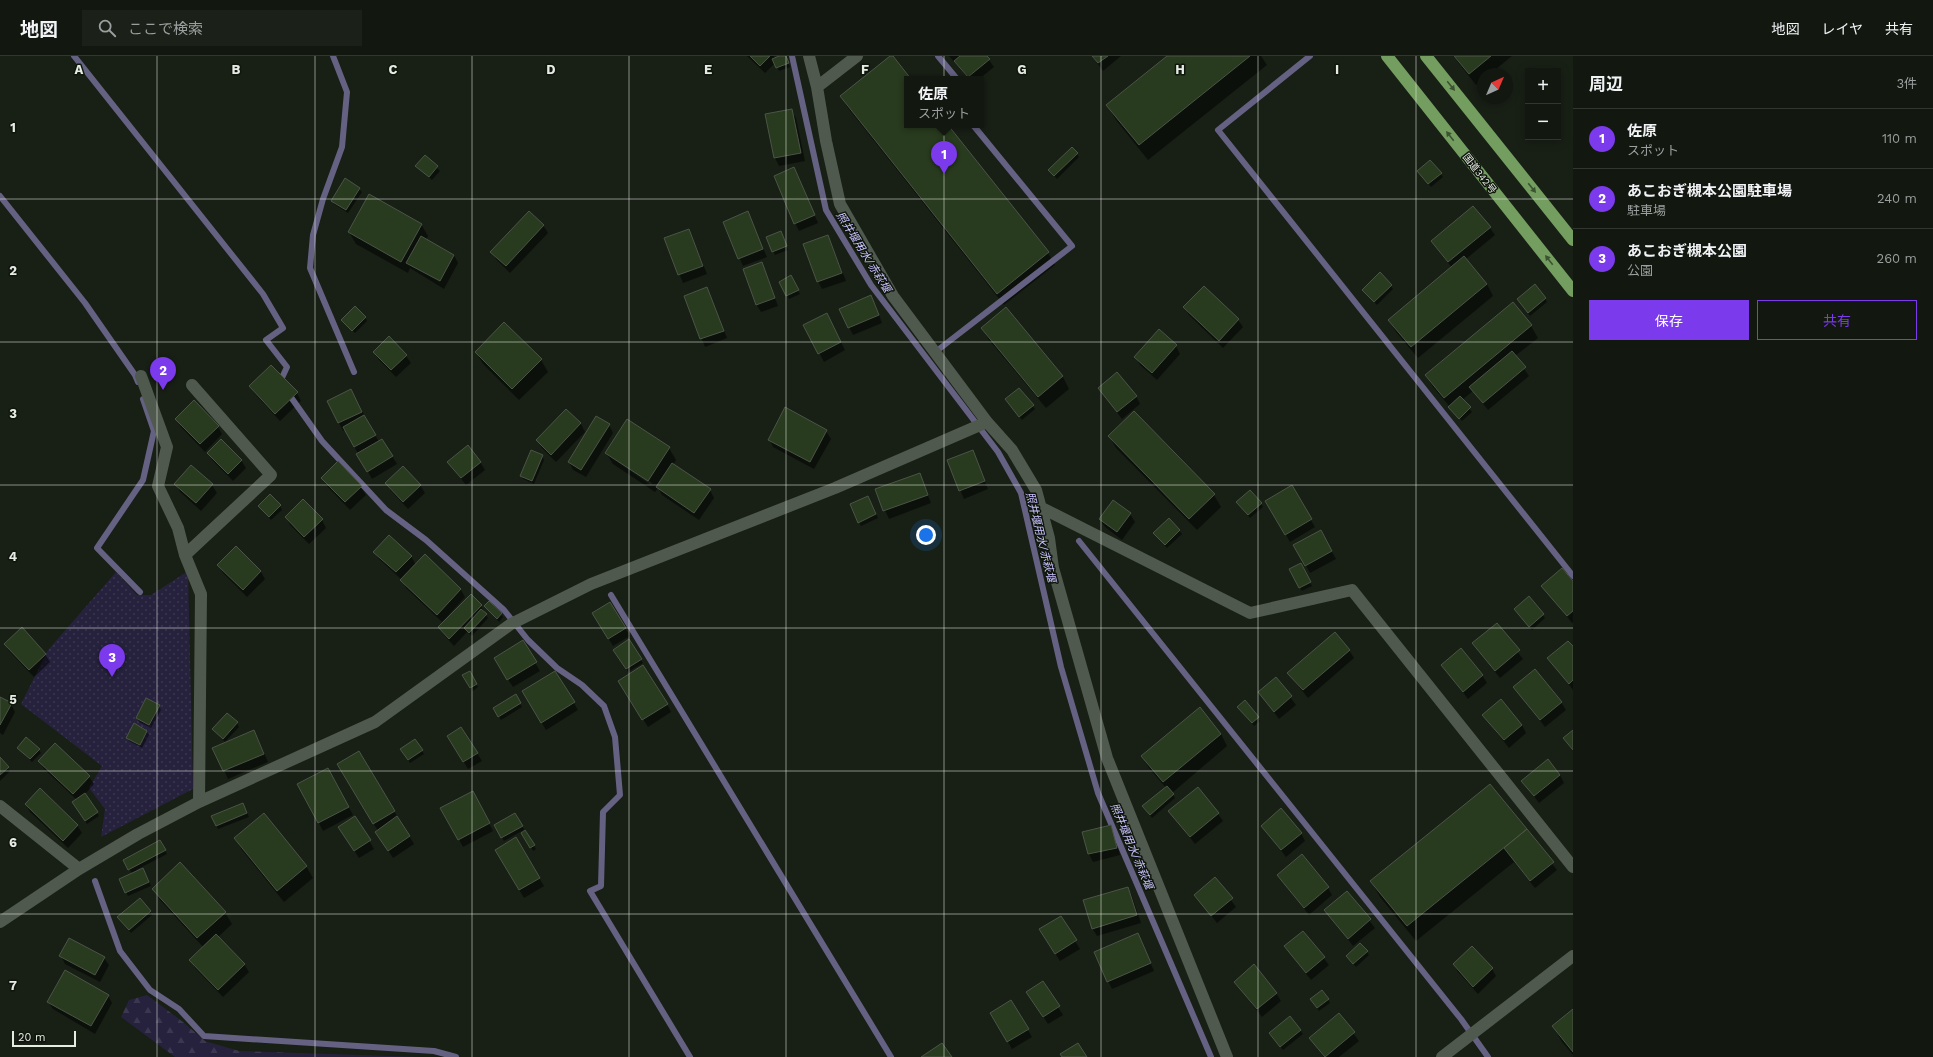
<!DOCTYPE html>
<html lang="ja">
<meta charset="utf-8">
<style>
:root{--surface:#121710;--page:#1b2019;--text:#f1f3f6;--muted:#9c9f9f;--line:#313630;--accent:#7c3aed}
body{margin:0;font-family:"Work Sans","Noto Sans JP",sans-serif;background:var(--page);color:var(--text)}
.controls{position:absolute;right:12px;top:12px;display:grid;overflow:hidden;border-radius:0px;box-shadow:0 2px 10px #0003}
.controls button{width:36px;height:36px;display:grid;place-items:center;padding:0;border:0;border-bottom:1px solid var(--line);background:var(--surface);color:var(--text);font:20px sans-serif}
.compass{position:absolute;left:1477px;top:12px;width:36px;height:36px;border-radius:50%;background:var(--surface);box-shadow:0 2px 10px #0003;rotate:44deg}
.scale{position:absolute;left:12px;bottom:10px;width:64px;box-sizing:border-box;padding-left:4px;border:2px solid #e6ebe4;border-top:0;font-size:11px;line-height:14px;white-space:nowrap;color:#e6ebe4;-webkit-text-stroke:3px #0f160c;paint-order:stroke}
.you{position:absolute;left:926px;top:479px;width:14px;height:14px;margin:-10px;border:3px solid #fff;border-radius:50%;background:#1a73e8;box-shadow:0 0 0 6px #1a73e833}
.badge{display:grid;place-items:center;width:26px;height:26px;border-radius:50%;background:var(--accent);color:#fff;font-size:13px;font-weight:700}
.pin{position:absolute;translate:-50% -33px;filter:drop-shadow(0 1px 2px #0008)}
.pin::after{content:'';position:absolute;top:21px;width:14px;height:12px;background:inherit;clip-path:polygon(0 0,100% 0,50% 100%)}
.popup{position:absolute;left:904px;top:20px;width:80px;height:52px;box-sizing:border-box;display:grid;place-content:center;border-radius:0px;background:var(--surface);filter:drop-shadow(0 1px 3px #0005);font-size:13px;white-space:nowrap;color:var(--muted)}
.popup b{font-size:15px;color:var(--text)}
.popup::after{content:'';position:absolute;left:50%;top:100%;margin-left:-8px;border:8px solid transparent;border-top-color:var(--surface)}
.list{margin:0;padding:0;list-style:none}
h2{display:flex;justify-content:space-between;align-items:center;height:52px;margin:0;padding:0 16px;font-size:17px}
h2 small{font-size:13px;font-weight:400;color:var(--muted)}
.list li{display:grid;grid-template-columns:26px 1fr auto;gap:12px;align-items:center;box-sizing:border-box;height:60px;padding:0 16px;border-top:1px solid var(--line)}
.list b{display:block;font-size:15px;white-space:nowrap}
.list p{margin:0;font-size:13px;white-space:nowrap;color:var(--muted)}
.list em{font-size:13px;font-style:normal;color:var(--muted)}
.actions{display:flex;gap:8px;padding:12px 16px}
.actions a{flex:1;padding:9px 0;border:1px solid var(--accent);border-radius:0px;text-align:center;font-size:14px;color:var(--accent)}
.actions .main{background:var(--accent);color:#fff}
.icon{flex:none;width:22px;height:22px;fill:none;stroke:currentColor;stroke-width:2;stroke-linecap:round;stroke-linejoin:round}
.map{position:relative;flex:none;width:1573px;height:1001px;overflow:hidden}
header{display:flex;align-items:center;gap:24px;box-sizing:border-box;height:56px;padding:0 20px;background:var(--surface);border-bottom:1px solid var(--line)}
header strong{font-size:19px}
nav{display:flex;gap:22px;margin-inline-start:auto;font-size:14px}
.search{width:280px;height:36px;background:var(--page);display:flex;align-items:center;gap:10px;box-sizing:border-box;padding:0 14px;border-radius:0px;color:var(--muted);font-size:15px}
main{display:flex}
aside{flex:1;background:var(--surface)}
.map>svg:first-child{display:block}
.forest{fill:url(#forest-firs)}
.park{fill:url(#park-dots)}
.shadow{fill:#0007;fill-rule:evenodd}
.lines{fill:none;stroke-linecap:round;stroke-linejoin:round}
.stream{stroke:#656183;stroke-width:6}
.building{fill:#283b1e;stroke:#4c5448}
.minor{stroke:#50594d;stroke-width:12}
.tertiary{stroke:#50594d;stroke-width:12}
.trunk{stroke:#749e60;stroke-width:12}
.oneway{fill:#3c5332}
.grid{fill:none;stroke:#e6ebe4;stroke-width:1;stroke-opacity:0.55}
.labels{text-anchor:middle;stroke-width:3;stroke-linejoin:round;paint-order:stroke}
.street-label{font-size:10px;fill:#e6ebe4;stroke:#0f160c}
.water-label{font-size:11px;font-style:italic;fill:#cac2ff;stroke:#0f160c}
.grid-label{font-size:13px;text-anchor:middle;font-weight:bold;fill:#e6ebe4;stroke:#0f160c;stroke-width:3;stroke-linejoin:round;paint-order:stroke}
</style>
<header>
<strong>地図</strong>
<div class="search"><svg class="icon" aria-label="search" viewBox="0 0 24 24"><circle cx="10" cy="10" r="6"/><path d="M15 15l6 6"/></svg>ここで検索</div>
<nav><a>地図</a><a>レイヤ</a><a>共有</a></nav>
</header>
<main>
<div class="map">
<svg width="1573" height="1001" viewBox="0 0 1573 1001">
<defs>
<pattern id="forest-firs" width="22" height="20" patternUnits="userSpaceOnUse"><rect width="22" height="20" fill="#26213d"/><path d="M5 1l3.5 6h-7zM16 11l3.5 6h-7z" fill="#3b3750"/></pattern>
<pattern id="park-dots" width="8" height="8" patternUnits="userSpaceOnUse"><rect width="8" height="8" fill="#26213d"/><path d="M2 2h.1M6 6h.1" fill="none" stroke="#3b3750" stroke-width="1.8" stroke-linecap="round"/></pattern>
</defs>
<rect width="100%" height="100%" fill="#181f15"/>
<!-- forest -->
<path class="forest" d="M147,939l36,27 22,19 34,10 182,6h-246l-54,-40 8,-17z"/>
<!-- park -->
<path class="park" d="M188,515l5,218 -92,48 4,-28 -16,-21 13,-22 -81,-62 27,-54 68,-78 21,23h14z"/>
<!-- shadow -->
<path class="shadow" d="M747,0h27l1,3 10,-3 5,11 -11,4 -4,-8 -10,10z
M891,0l19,23h-3v46h40l101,128 7,12 -51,40 -156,-197 -7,-12z
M949,0h37l8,11 -15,12h-10z
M1092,0h29l-18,15z
M1168,0h93l6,9 -119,95 -32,-40 -9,-15z
M1453,0h59l-22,18h-7v5l-7,6z
M791,54l5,8 9,43 -26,5 -4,-8 -9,-43z
M1077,98l2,3 -22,22 -5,-6z
M425,101l15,14 -8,9 -15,-14z
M1430,105l13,16 -12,10 -11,-13z
M794,113l24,54 -19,8 -4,-8z
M345,124l14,9 3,3 -14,21 -14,-9 -2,-3z
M747,157l20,44 -24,9 -19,-44z
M421,168l7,12 -2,4 28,15 4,8 -14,26 -34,-21 -2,5 -52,-29 -7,-12z
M543,169l5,8 -38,40 -14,-14 -4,-7z
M1490,172l5,7 -29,24 21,25 6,12 -75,62 -22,-26 -7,-12 63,-52 -20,-27z
M689,174l18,44 -24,9 -18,-44z
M782,179l6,15 -13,5 -2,-4z
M828,180l18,45 -24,8 -4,-8z
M762,208l16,42 -17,6 -5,-8z
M791,220l9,18 -11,5 -9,-17z
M1391,230l2,3 -16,16 -14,-15z
M707,233l20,49 -22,9 -20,-50z
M1545,242l2,4 -17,14 -12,-17z
M875,248l7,19 -29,12 -4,-8z
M1184,251l54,13 5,7 -20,21 -34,-33z
M1006,252l57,69 6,12 -23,19 -57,-68 -7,-12z
M365,261l2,4 -12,12 -13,-13z
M831,266l14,28 -21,12 -19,-37z
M1531,270l7,12 -23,18 14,20 -41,34 -15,-19 -11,9 10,12 -10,9 -29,-34 -7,-11z
M1176,290l4,8 -23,26 -17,-15 -5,-8z
M374,296l32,4 5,7 -15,14 -17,-17z
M476,296l65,8 7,12 -29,28 -36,-36z
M250,330l47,7 4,8 -21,20 -25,-27z
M1099,332l37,8 4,8 -18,15z
M1019,333l16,20 -13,11 -16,-20z
M355,342l24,44 3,-2 15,24 -25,15 -27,-49 -2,1 -15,-30z
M566,354l15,14 4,8 -29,30 -14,-14 -5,-8z
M1134,356l80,83 7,12 -24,23 -81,-82 -7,-12z
M176,363l42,8 4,7 -17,18 -24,-25z
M609,369l4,8 -27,44 -13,-7 -4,-8z
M826,375l5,8 -17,30 -41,-22 -4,-8z
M669,392l7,12 -3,5 37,25 4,8 -15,22 -37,-25 -4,-7 -3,4 -42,-28 -7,-11zM615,402l37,25 -1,2 -36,-25z
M972,396l16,37 -24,10 -16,-38z
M208,397l33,7 5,8 -13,13 -20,-20z
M542,400l2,4 -10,24 -11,-5 -2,-4z
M448,406h32l5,8 -19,15z
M338,407l23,24 5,8 -16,15 -23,-24 -5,-8z
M191,410l21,19 5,8 -16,18 -21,-19 -4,-8z
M919,418l12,29 -42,16 -13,-29z
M386,427l34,2 5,8 -17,16 -17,-18z
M1291,431l24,40 -25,15 -23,-41z
M303,445l19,19 4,8 -17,16 -19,-19 -4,-8z
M870,445l8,17 -17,8 -2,-4z
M1261,448l2,3 -13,11 -10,-12z
M259,450h21l2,4 -11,10z
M1130,458l5,8 -13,18 -17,-13 -5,-7z
M1169,463l13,15 -15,14 -13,-15z
M1320,475l16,28 -26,14 -15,-27z
M236,492l25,24 4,7 -18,18 -24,-24 -5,-8z
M375,496l36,4 5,9 9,-9 36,34 4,7 -23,25 -36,-34 -4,-8 -23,-21z
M1301,508l11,22 -10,5 -12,-21z
M1573,527v39l-1,1 -29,-37z
M471,540l10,10 7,12 -16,18 -5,-4 -13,14 -10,-11 -5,-7z
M1529,542l16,20 -13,12 -15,-18z
M489,546l14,15 -4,5 -14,-16z
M610,547l20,33 -17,10 -20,-33z
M1496,568l27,35 -23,19 -27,-34z
M629,585l14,22 -15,9 -14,-22z
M523,586l17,29 -27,16 -14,-21z
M5,588l40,10 5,8 -16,15 -25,-26z
M1573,592v42l-24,-32z
M1349,594l5,8 -46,40 -20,-25z
M1442,609l40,10 5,8 -19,16z
M469,616l9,15 -5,4 -10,-15z
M1276,622l20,27 -17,14 -20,-27z
M1514,631l47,15 5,8 -21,17z
M624,633l43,15 4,8 -23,15z
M523,635l51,12 4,7 -32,20z
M515,640l7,11 -21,13 -7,-12z
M0,642l11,6 4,8 -12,23 -3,-2z
M1245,646l15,19 -6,5 -13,-16z
M159,650l2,4 -10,18 -12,-6 -2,-4z
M1199,653l22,25 6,12 -55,47 3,5 -23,20 -6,-8 20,-22 -17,-20 -7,-12z
M1483,659l39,10 4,8 -17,15z
M237,667l2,4 -14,15 -12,-13z
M1573,675v20l-9,-13z
M147,676l2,3 -7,13 -13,-7 -2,-3z
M258,683l10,23 -40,17 -14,-31z
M415,684l9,14 -14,9 -7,-11z
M453,688l24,9 5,8 -14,8z
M18,692l21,2 2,3 -9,9z
M0,703l10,12 -10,10z
M39,705l50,16 5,7 -9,10 14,22 -12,8 -12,-18 2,-6 -33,-31z
M338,709l56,46 20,33 -21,14 -12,-18 -3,-9z
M1560,719l4,8 -25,20 -16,-22z
M332,721l21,38 -30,16 -24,-47z
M1490,729l67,85 -22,18 -21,-26 -98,79 -36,-44 -9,-16z
M477,744l16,31 -30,16 -21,-39z
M26,748l51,21 5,8 -14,15 -38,-36z
M245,752l4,9 -31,12 -2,-3z
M1169,755l49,3 5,7 -28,23z
M515,758l21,35 -3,2 -11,-20 -18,10 -9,-15z
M355,761l19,32 -15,9 -15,-23z
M1111,770l4,8 5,21 -27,7 -4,-8 -6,-21z
M1262,770l39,7 4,8 -19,16z
M235,782l71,28 7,12 -29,24 -42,-52z
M516,783l28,47 -20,12 -28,-47z
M160,785l7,13 -31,16 9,3 6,13 -23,10 -8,-16 12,-6 -7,-13z
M1278,819l50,13 4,7 -23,20z
M1215,822l21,29 -19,16 -22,-28z
M1128,832l4,8 9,27 -44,13 -5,-8z
M153,833l72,23 7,12 -14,13 26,27 5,8 -26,25 -28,-29 -4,-8 13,-12 -44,-48z
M1347,836l28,36 -22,18 -28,-36z
M150,856l2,3 -21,18 -10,-12z
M1060,861l20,32 -20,12 -15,-24z
M1303,876l26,33 -18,15 -26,-33z
M1138,878l16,37 -42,18 -4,-8z
M1367,896l2,3 -13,12 -9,-11z
M61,900l43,2 5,7 -9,17 -35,-18z
M1454,909l38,4 4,7 -18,18 -20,-22z
M1235,926l41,11 5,8 -19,16z
M1042,927l21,32 -15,9 -16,-24z
M108,939l4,8 -17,31 -42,-25 -5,-7z
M1328,943l2,4 -11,8 -6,-9z
M1011,945l21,36 -20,12 -21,-36z
M1573,954v45l-11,-13 -9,-16z
M1339,958l20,27 -20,16h-15l-14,-19z
M1290,962l13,16 -20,16 -10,-13z"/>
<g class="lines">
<!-- stream -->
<path class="stream" d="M74,0l189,238 20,34 -17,12 21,27 -7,15 1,1
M333,0l14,36 -5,55 -19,52 -10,36 -3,33 44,104
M792,0l34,154 45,75 127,167 23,41 40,174 37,126 113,264
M938,0l19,23
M1310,0l-92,74 355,446
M0,140l85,107 50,72 3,7
M934,297l138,-107 -99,-121
M288,337l34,48 64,69 40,30 78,70 24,30 29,28 25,17 22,21 11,31 5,58 -17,17 -2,74 -11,5 100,166
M1079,485l382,478 27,38
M140,536l-43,-44 46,-68 11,-49 -11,-32
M611,539l280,462
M95,825l25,70 30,39 29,19 25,27 230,15 22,6"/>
</g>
<!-- building -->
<path class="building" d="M750,0h20l-10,10z
M779,0h7l3,7 -13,5 -4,-9z
M890,0h3l18,23h-4v46h41l101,127 -52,42 -157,-198z
M960,0h27l3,3 -22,18 -14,-16z
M1092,0h16l-10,7z
M1167,0h83l-111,89 -33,-40z
M1454,0h37l-22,18z
M792,53l9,44 -27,5 -9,-44z
M1072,91l6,6 -24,23 -6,-6z
M425,99l13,11 -9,11 -14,-11z
M1430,104l12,13 -14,11 -11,-13z
M794,111l21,48 -21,9 -20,-48z
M345,122l15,10 -14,22 -15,-9z
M369,138l53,30 -21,38 -53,-30z
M1473,150l18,21 -43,35 -17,-21z
M529,155l15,14 -38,41 -16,-14z
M748,155l15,38 -25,10 -15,-37z
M689,173l14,37 -25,9 -14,-37z
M781,175l6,15 -15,6 -6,-15z
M828,179l14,38 -25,9 -14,-38z
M421,180l33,19 -14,26 -34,-18z
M1464,200l23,28 -76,63 -23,-27z
M762,206l13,36 -19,7 -13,-36z
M1380,216l12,13 -18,17 -12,-12z
M791,219l8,15 -13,6 -7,-14z
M1535,228l11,14 -18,15 -11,-14z
M1204,230l35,33 -20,22 -36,-34z
M707,231l17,44 -24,8 -16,-43z
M871,239l8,20 -31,13 -9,-19z
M1513,246l19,23 -88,73 -19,-23z
M355,250l11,11 -14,14 -11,-11z
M1006,251l57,69 -25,21 -57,-69z
M827,257l14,29 -23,12 -15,-29z
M504,266l38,37 -30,30 -37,-37z
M1159,273l18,16 -25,28 -18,-16z
M389,280l18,19 -16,15 -18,-18z
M1512,295l14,16 -43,36 -14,-16z
M271,309l27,27 -23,22 -26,-28z
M1117,316l20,24 -20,16 -19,-24z
M1019,332l15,17 -15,12 -14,-18z
M351,333l11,23 -24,11 -11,-22z
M1460,340l11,11 -12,12 -11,-12z
M194,344l25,26 -19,18 -25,-25z
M785,351l42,23 -17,32 -42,-22z
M566,353l15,14 -30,32 -15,-15z
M1134,355l81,83 -26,25 -81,-83z
M364,359l12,20 -22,12 -11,-20z
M596,360l14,8 -29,46 -13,-8z
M627,363l43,28 -22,34 -43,-28z
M221,383l21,21 -14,14 -21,-21z
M382,383l11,17 -26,16 -11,-18z
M468,389l13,17 -20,16 -14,-16z
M531,394l12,5 -11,26 -12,-5z
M973,394l12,31 -26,10 -12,-31z
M338,405l24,25 -17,16 -24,-24z
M672,407l39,26 -17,24 -38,-26z
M191,409l22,19 -17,19 -22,-19z
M403,410l18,19 -18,17 -18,-19z
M920,417l8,22 -45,16 -8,-22z
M1292,429l20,34 -27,16 -20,-34z
M1250,434l12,13 -14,12 -12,-13z
M270,438l11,11 -12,12 -11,-11z
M868,440l8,18 -18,9 -8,-19z
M303,443l20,20 -19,18 -19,-20z
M1113,444l18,13 -14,19 -18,-13z
M1169,462l11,12 -15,15 -12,-12z
M1321,474l11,21 -27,15 -12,-21z
M389,479l23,21 -16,16 -23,-20z
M236,490l25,25 -18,19 -26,-25z
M425,498l36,35 -24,26 -37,-35z
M1301,507l10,19 -12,6 -10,-19z
M1562,512l11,13v30l-6,5 -26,-30z
M471,538l11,11 -33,34 -11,-12z
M1529,540l15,18 -15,13 -15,-18z
M489,545l13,12 -5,6 -13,-13z
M610,546l16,26 -18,11 -16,-26z
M481,553l6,5 -18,19 -5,-5z
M1497,567l23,27 -25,21 -23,-28z
M22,571l24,27 -17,16 -25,-26z
M1335,576l15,18 -47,40 -16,-17z
M629,583l13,20 -16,10 -13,-19z
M523,584l14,22 -30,18 -13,-22z
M1568,585l5,5v34l-4,4 -22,-26z
M1461,592l22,27 -20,17 -22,-27z
M643,609l25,39 -26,16 -24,-39z
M1535,613l27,33 -22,18 -27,-33z
M470,615l7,13 -7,4 -8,-13z
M555,615l20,31 -34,21 -19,-32z
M1276,621l16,19 -18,16 -16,-20z
M516,638l5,9 -23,14 -5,-9z
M0,641l12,6 -12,22z
M146,642l14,7 -11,20 -13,-7z
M1501,643l21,26 -18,15 -22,-25z
M1245,644l14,17 -7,6 -15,-16z
M1200,651l21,27 -58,48 -22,-26z
M227,657l11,9 -15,17 -11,-10z
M134,667l13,8 -7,14 -14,-7z
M461,671l17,26 -15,9 -16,-26z
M254,674l10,24 -41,17 -11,-23z
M1573,674v20l-10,-12z
M26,681l14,12 -10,10 -13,-11z
M415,683l8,11 -15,10 -8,-11z
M55,687l35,33 -17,18 -35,-33z
M359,695l36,60 -22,13 -36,-60z
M0,701l9,10 -9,8z
M1548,703l12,16 -26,21 -13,-15z
M328,712l21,39 -31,16 -21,-39z
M1490,728l37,45 -120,97 -37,-45z
M1167,730l7,8 -24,21 -8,-9z
M1198,731l21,26 -29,24 -22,-26z
M40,732l38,37 -15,16 -38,-37z
M473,735l17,32 -32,17 -18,-32z
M85,737l13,19 -13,9 -13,-19z
M243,747l4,10 -31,13 -5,-10z
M1281,752l21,25 -21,17 -20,-24z
M264,757l43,53 -30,25 -43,-53z
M515,757l8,13 -22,12 -7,-13z
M355,760l16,24 -17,11 -16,-24z
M397,760l13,20 -22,15 -13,-19z
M1111,769l6,23 -29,6 -6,-22z
M1527,773l27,33 -24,19 -26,-33z
M525,774l10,15 -5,3 -9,-15z
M516,781l24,41 -21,12 -24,-40z
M160,784l6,10 -38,20 -5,-10z
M1302,798l27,33 -25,21 -27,-33z
M180,806l46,50 -29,26 -45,-49z
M143,812l6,14 -24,11 -6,-14z
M1215,821l18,21 -22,18 -17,-21z
M1128,831l9,28 -45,14 -9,-29z
M1347,835l24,28 -23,20 -24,-29z
M140,842l11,13 -22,19 -12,-13z
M1061,860l16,24 -22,14 -16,-25z
M1303,875l22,26 -19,16 -22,-27z
M1138,877l13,30 -44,19 -13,-30z
M216,878l29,30 -27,26 -29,-30z
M69,882l36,19 -10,18 -36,-19z
M1360,887l8,8 -15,13 -7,-8z
M1472,890l21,22 -20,19 -20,-23z
M1254,908l23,29 -20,16 -23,-27z
M65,914l44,25 -18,31 -44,-24z
M1043,925l17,25 -17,11 -17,-25z
M1322,934l7,9 -12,9 -7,-9z
M1011,944l18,29 -22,13 -17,-29z
M1573,953v43l-21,-26z
M1339,957l16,19 -30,25 -16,-19z
M1290,960l11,14 -21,17 -11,-14z
M942,987l10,14h-31z
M1078,987l9,14h-25l-2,-3z"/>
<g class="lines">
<!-- minor -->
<path class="minor" d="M809,0l8,31 9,54 14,63 53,92 94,126 25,28 24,40 13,48 4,30 54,190 120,299
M817,31l40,-31
M141,320l26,71 -9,39 20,42 7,27 16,39 -2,208
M1040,451l210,106 102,-23 221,277
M185,499l86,-80 -79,-90
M0,750l79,63
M0,866l79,-53 59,-35 61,-32 176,-80 136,-98 80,-40 244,-96 152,-66"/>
<!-- tertiary -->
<path class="tertiary" d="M1442,1001l131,-101"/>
<!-- trunk -->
<path class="trunk" d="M1387,0l186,235
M1426,0l147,184"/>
</g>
<!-- one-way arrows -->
<defs><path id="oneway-solid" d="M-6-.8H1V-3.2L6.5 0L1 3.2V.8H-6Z"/></defs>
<g class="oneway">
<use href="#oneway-solid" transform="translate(1451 30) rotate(51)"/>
<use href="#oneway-solid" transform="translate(1450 80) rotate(-128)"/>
<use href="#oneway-solid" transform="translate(1532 132) rotate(51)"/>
<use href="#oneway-solid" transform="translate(1549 204) rotate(-128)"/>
</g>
<!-- grid -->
<path class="grid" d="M157,0v1001M315,0v1001M472,0v1001M629,0v1001M786,0v1001M944,0v1001M1101,0v1001M1258,0v1001M1416,0v1001M0,143h1573M0,286h1573M0,429h1573M0,572h1573M0,715h1573M0,858h1573"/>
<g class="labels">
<!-- street labels -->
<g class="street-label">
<text transform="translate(1480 117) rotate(52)" y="4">国道342号</text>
</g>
<!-- water labels -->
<g class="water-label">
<text transform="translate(864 196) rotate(58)" y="4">照井堰用水/赤萩堰</text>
<text transform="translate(1041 481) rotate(76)" y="4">照井堰用水/赤萩堰</text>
<text transform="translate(1132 790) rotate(67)" y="4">照井堰用水/赤萩堰</text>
</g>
</g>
<g class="grid-label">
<text x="79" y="18">A</text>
<text x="236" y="18">B</text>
<text x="393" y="18">C</text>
<text x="551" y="18">D</text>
<text x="708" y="18">E</text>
<text x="865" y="18">F</text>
<text x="1022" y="18">G</text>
<text x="1180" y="18">H</text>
<text x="1337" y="18">I</text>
<text x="13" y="76">1</text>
<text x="13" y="219">2</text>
<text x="13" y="362">3</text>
<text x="13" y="505">4</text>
<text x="13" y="648">5</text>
<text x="13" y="791">6</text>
<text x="13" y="934">7</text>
</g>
</svg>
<div class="controls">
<button>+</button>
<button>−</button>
</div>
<svg class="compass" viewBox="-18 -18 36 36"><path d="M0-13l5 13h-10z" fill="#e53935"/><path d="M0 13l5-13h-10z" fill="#9c9f9f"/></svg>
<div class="scale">20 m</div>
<div class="you"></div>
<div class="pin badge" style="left:944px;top:118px">1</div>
<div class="popup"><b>佐原</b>スポット</div>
<div class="pin badge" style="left:163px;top:334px">2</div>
<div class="pin badge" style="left:112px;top:621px">3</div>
</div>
<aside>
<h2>周辺<small>3件</small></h2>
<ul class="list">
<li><span class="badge">1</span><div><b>佐原</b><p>スポット</p></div><em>110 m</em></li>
<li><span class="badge">2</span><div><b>あこおぎ槻本公園駐車場</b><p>駐車場</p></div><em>240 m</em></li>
<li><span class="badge">3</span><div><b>あこおぎ槻本公園</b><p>公園</p></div><em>260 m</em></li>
</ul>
<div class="actions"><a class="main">保存</a><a>共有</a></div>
</aside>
</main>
